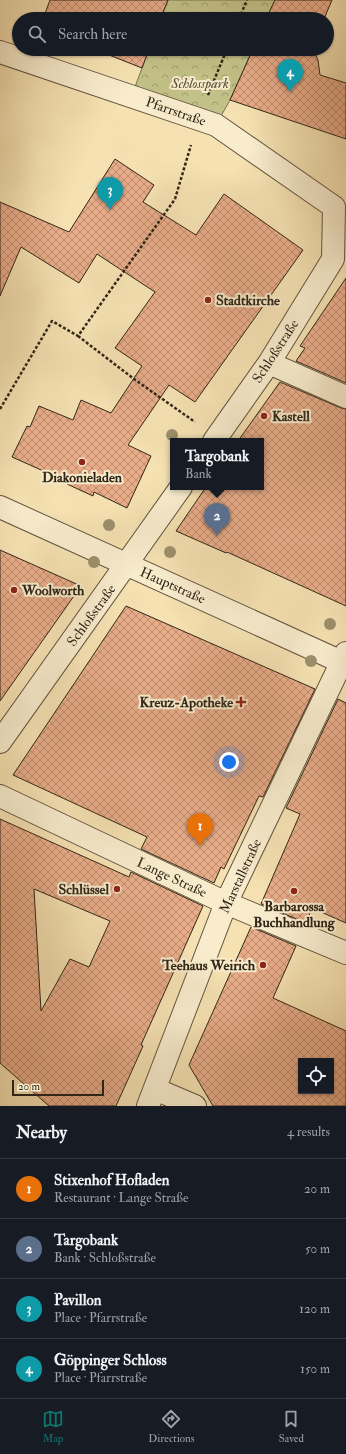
<!DOCTYPE html>
<meta charset="utf-8">
<style>
:root{--surface:#171b24;--page:#242831;--text:#f1f3f6;--muted:#9ea1a6;--line:#363941;--accent:#0f766e}
body{margin:0;font-family:"IM FELL Double Pica",serif;background:var(--page);color:var(--text)}
.controls{position:absolute;right:12px;bottom:12px;display:grid;overflow:hidden;border-radius:0px;box-shadow:0 1px 3px #0004}
.controls button{width:36px;height:36px;display:grid;place-items:center;padding:0;border:0;border-bottom:1px solid var(--line);background:var(--surface);color:var(--text);font:20px sans-serif}
.scale{position:absolute;left:12px;bottom:10px;width:92px;box-sizing:border-box;padding-left:4px;border:2px solid #312618;border-top:0;font-size:11px;line-height:14px;white-space:nowrap;color:#312618;-webkit-text-stroke:3px #f8eccd;paint-order:stroke}
.you{position:absolute;left:229px;top:762px;width:14px;height:14px;margin:-10px;border:3px solid #fff;border-radius:50%;background:#1a73e8;box-shadow:0 0 0 6px #1a73e833}
.badge{display:grid;place-items:center;width:26px;height:26px;border-radius:50%;background:var(--accent);color:#fff;font-size:13px;font-weight:700}
.pin{position:absolute;translate:-50% -33px;filter:drop-shadow(0 1px 2px #0008)}
.pin::after{content:'';position:absolute;top:21px;width:14px;height:12px;background:inherit;clip-path:polygon(0 0,100% 0,50% 100%)}
.popup{position:absolute;left:170px;top:438px;width:94px;height:52px;box-sizing:border-box;display:grid;place-content:center;border-radius:0px;background:var(--surface);filter:drop-shadow(0 1px 3px #0005);font-size:13px;white-space:nowrap;color:var(--muted)}
.popup b{font-size:15px;color:var(--text)}
.popup::after{content:'';position:absolute;left:50%;top:100%;margin-left:-8px;border:8px solid transparent;border-top-color:var(--surface)}
.list{margin:0;padding:0;list-style:none}
h2{display:flex;justify-content:space-between;align-items:center;height:52px;margin:0;padding:0 16px;font-size:17px}
h2 small{font-size:13px;font-weight:400;color:var(--muted)}
.list li{display:grid;grid-template-columns:26px 1fr auto;gap:12px;align-items:center;box-sizing:border-box;height:60px;padding:0 16px;border-top:1px solid var(--line)}
.list b{display:block;font-size:15px;white-space:nowrap}
.list p{margin:0;font-size:13px;white-space:nowrap;color:var(--muted)}
.list em{font-size:13px;font-style:normal;color:var(--muted)}
.icon{flex:none;width:22px;height:22px;fill:none;stroke:currentColor;stroke-width:2;stroke-linecap:round;stroke-linejoin:round}
.map{position:relative;flex:none;width:346px;height:1106px;overflow:hidden}
.search{position:absolute;background:var(--surface);box-shadow:0 1px 3px #0004;left:12px;right:12px;top:12px;height:44px;display:flex;align-items:center;gap:10px;box-sizing:border-box;padding:0 14px;border-radius:22px;color:var(--muted);font-size:15px}
.sheet{height:292px;background:var(--surface)}
nav{display:flex;justify-content:space-around;align-items:center;box-sizing:border-box;height:56px;border-top:1px solid var(--line);background:var(--surface);font-size:11px;color:var(--muted)}
nav a{display:grid;justify-items:center;gap:2px}
nav .on{color:var(--accent)}
.map>svg:first-child{display:block}
.forest{fill:url(#forest-crowns);stroke:#7a7450}
.building{fill:url(#building-cross-hatch);stroke:#312618;fill-rule:evenodd}
.lines{fill:none;stroke-linecap:round;stroke-linejoin:round}
.minor-casing{stroke:#62553e;stroke-width:24}
.path{stroke:#312618;stroke-width:2.5;stroke-dasharray:3 2;stroke-linecap:butt}
.minor{stroke:#f8eccd;stroke-width:22}
.tree{fill:#9d906d}
.poi-dot{fill:#8f2418;stroke:#f8eccd;stroke-width:1.5}
.labels{text-anchor:middle;stroke-width:4;stroke-linejoin:round;paint-order:stroke}
.park-label{font-size:14px;font-style:italic;fill:#554d34;stroke:#f8eccd}
.street-label{font-size:14px;fill:#312618;stroke:#f8eccd}
.poi-label{font-size:14px;font-weight:bold;fill:#312618;stroke:#f8eccd;text-anchor:start}
</style>
<div class="map">
<svg width="346" height="1106" viewBox="0 0 346 1106">
<defs>
<pattern id="forest-crowns" width="20" height="18" patternUnits="userSpaceOnUse"><rect width="20" height="18" fill="#c2c187"/><path d="M2 6a3 3 0 1 1 6 0M12 15a3 3 0 1 1 6 0" fill="none" stroke="#9e9d6d"/></pattern>
<pattern id="building-cross-hatch" width="8" height="8" patternUnits="userSpaceOnUse"><rect width="8" height="8" fill="#e8ac89"/><path d="M0 0l8 8M0 8l8-8" fill="none" stroke="#bd8c6f"/></pattern>
</defs>
<rect width="100%" height="100%" fill="#f5e1b2"/>
<filter id="stains"><feTurbulence type="fractalNoise" baseFrequency=".005" numOctaves="4"/><feColorMatrix values="0 0 0 0 .2 0 0 0 0 .09 0 0 0 0 .02 0 0 0 .5 -.17"/></filter>
<radialGradient id="worn" r=".72"><stop offset=".6" stop-color="#630" stop-opacity="0"/><stop offset="1" stop-color="#630" stop-opacity=".3"/></radialGradient>
<!-- forest -->
<path class="forest" d="M168,0h107l-9,19h-105z
M149,49h104l-23,51 -14,25 -84,-30z"/>
<!-- building -->
<path class="building" d="M50,0h118l-8,19h-117z
M275,0h57l-8,19h-58z
M94,49h55l-7,19z
M253,49h60l5,11 2,15 26,8v56l-116,-39z
M115,159l39,26 -11,17 53,33 28,-41 79,56 -108,152 -26,-17 -41,60 23,11 -24,52 -33,-16 -1,4 -26,-12 1,-2 -56,-25 15,-31 3,1 9,-21 34,14 8,-20 30,13 31,-47 -27,-18 40,-56 -58,-38 -18,29 -58,-36 -21,49v-94l69,30z
M346,278v105l-50,-22 9,-13 -5,-2z
M280,382l61,26 5,1v197l-119,-54 -1,1 -50,-22 30,-44h55v-46h-23z
M0,550l81,36 -81,115z
M126,606l189,83 -52,108 -4,-1 -35,73 -3,-2 -7,16 -73,-34 6,-12 -134,-62z
M338,699l8,4v220l-34,-15 -6,15 -45,-19 39,-90 -14,-6z
M0,819l129,58 2,-5 72,34 -62,139 2,1 -27,60h-67l-49,-43zM34,889l76,32 -21,46 -19,-8 -29,52z
M251,927l45,19 -23,52 73,33v75h-133l-24,-41zM301,1061h30v30h-30z"/>
<g class="lines">
<!-- minor casing -->
<g class="minor-casing">
<path id="minor" d="M0,52l216,73 118,82
M269,363l77,34
M214,441l55,-78 64,-104 1,-52
M0,507l346,157
M0,742l181,-255
M0,796l226,107 120,50
M155,1089l40,17
M148,1106l78,-203 120,-250"/>
</g>
<!-- path -->
<path class="path" d="M239,19l8,-19
M208,95l19,-46
M78,336l56,43 61,43
M0,409l52,-88 26,15 97,-137 16,-54"/>
<!-- minor -->
<use href="#minor" class="minor"/>
</g>
<!-- trees -->
<g class="tree">
<circle cx="172" cy="435" r="6"/>
<circle cx="109" cy="525" r="6"/>
<circle cx="170" cy="552" r="6"/>
<circle cx="94" cy="562" r="6"/>
<circle cx="330" cy="624" r="6"/>
<circle cx="311" cy="661" r="6"/>
</g>
<!-- markers -->
<g class="poi-dot">
<circle cx="208" cy="300" r="4"/>
<circle cx="264" cy="416" r="4"/>
<circle cx="82" cy="462" r="4"/>
<circle cx="14" cy="590" r="4"/>
<path d="M239 696h4v4h4v4h-4v4h-4v-4h-4v-4h4z"/>
<circle cx="117" cy="889" r="4"/>
<circle cx="294" cy="891" r="4"/>
<circle cx="263" cy="965" r="4"/>
</g>
<g class="labels">
<!-- park labels -->
<g class="park-label">
<text x="200" y="88">Schlosspark</text>
</g>
<!-- street labels -->
<g class="street-label">
<text transform="translate(176 111) rotate(19)" y="5">Pfarrstraße</text>
<text transform="translate(275 351) rotate(-57)" y="5">Schloßstraße</text>
<text transform="translate(173 585) rotate(24)" y="5">Hauptstraße</text>
<text transform="translate(91 615) rotate(-54)" y="5">Schloßstraße</text>
<text transform="translate(240 876) rotate(-65)" y="5">Marstallstraße</text>
<text transform="translate(172 877) rotate(25)" y="5">Lange Straße</text>
</g>
<!-- poi labels -->
<g class="poi-label">
<text x="216" y="305">Stadtkirche</text>
<text x="272" y="421">Kastell</text>
<text x="82" y="482" text-anchor="middle">Diakonieladen</text>
<text x="22" y="595">Woolworth</text>
<text x="233" y="707" text-anchor="end">Kreuz-Apotheke</text>
<text x="109" y="894" text-anchor="end">Schlüssel</text>
<text x="294" y="911" text-anchor="middle">Barbarossa<tspan x="294" dy="16">Buchhandlung</tspan></text>
<text x="255" y="970" text-anchor="end">Teehaus Weirich</text>
</g>
</g>
<rect width="100%" height="100%" filter="url(#stains)"/>
<rect width="100%" height="100%" fill="url(#worn)"/>
</svg>
<div class="controls">
<button><svg class="icon" aria-label="locate" viewBox="0 0 24 24"><circle cx="12" cy="12" r="6"/><path d="M12 2v4M12 18v4M2 12h4M18 12h4"/></svg></button>
</div>
<div class="scale">20 m</div>
<div class="you"></div>
<div class="pin badge" style="left:200px;top:846px;background:#e8710a">1</div>
<div class="pin badge" style="left:217px;top:536px;background:#5c6f8a">2</div>
<div class="popup"><b>Targobank</b>Bank</div>
<div class="pin badge" style="left:110px;top:210px;background:#0f9aa8">3</div>
<div class="pin badge" style="left:290px;top:92px;background:#0f9aa8">4</div>
<div class="search"><svg class="icon" aria-label="search" viewBox="0 0 24 24"><circle cx="10" cy="10" r="6"/><path d="M15 15l6 6"/></svg>Search here</div>
</div>
<section class="sheet">
<h2>Nearby<small>4 results</small></h2>
<ul class="list">
<li><span class="badge" style="background:#e8710a">1</span><div><b>Stixenhof Hofladen</b><p>Restaurant · Lange Straße</p></div><em>20 m</em></li>
<li><span class="badge" style="background:#5c6f8a">2</span><div><b>Targobank</b><p>Bank · Schloßstraße</p></div><em>50 m</em></li>
<li><span class="badge" style="background:#0f9aa8">3</span><div><b>Pavillon</b><p>Place · Pfarrstraße</p></div><em>120 m</em></li>
<li><span class="badge" style="background:#0f9aa8">4</span><div><b>Göppinger Schloss</b><p>Place · Pfarrstraße</p></div><em>150 m</em></li>
</ul>
</section>
<nav>
<a class="on"><svg class="icon" aria-label="map" viewBox="0 0 24 24"><path d="M3 6l6-2 6 2 6-2v14l-6 2-6-2-6 2zM9 4v14M15 6v14"/></svg>Map</a>
<a><svg class="icon" aria-label="directions" viewBox="0 0 24 24"><path d="M12 3l9 9-9 9-9-9zM9 14v-3h6M13 9l2 2-2 2"/></svg>Directions</a>
<a><svg class="icon" aria-label="saved" viewBox="0 0 24 24"><path d="M7 4h10v16l-5-4-5 4z"/></svg>Saved</a>
</nav>
